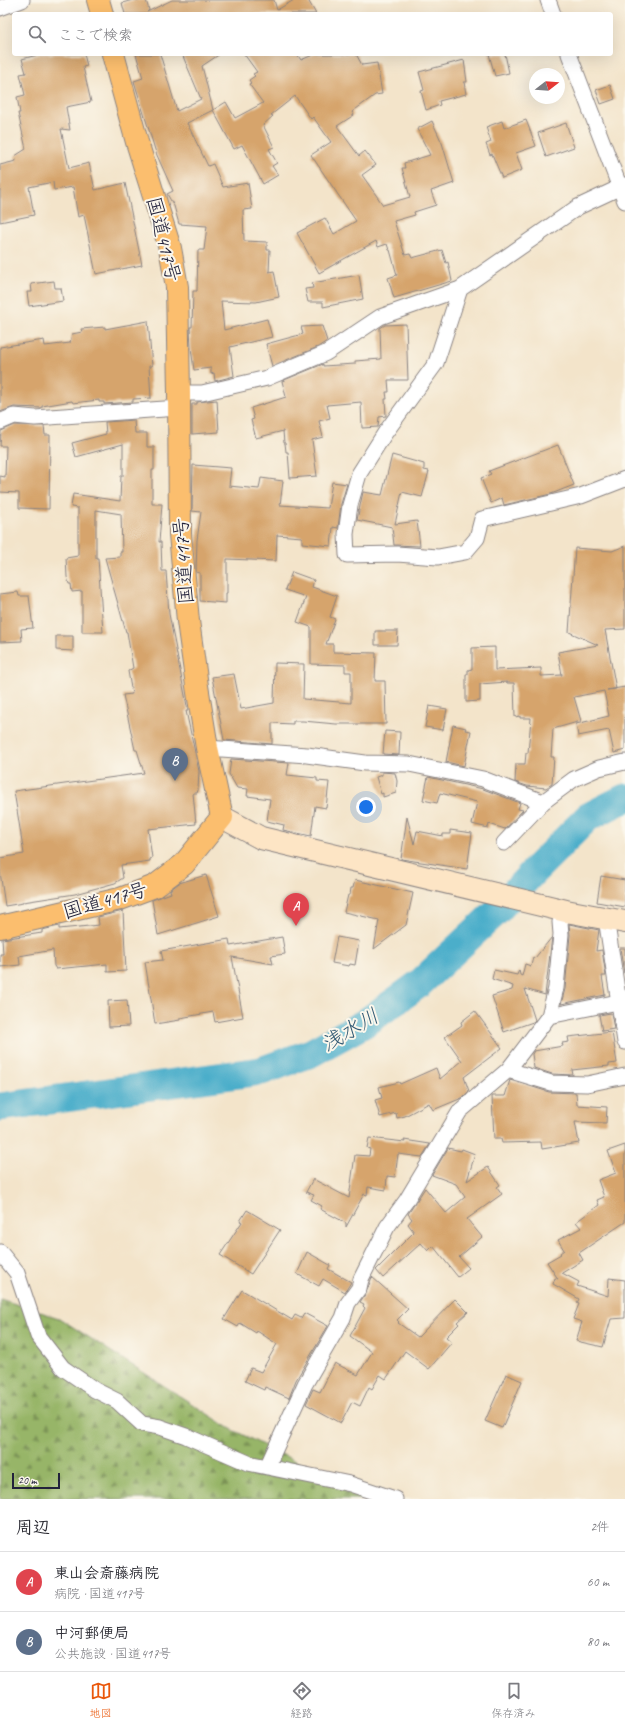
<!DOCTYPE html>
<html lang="ja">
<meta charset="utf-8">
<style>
:root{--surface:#fff;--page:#f2f2f3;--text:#2b2b33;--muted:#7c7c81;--line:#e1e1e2;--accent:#ea580c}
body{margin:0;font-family:Caveat,"Klee One",sans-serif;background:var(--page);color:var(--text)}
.compass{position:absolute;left:529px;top:68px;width:36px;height:36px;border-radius:50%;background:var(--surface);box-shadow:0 4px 16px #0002;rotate:73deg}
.scale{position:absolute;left:12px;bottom:10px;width:48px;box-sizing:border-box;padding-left:4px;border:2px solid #22223b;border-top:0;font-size:11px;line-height:14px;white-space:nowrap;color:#22223b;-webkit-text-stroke:3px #fbf7ec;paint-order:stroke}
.you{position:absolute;left:366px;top:807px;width:14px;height:14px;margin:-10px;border:3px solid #fff;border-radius:50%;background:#1a73e8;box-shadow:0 0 0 6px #1a73e833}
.badge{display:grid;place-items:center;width:26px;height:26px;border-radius:50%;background:var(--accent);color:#fff;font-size:13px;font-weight:700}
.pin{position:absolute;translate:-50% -33px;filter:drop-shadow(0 1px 2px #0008)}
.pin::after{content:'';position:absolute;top:21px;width:14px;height:12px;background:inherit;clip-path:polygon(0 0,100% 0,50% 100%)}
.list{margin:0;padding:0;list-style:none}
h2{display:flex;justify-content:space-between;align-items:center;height:52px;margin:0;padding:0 16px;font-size:17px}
h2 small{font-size:13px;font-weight:400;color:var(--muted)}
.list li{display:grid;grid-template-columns:26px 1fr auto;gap:12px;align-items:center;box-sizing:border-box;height:60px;padding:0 16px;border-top:1px solid var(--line)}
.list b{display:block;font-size:15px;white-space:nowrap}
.list p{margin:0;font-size:13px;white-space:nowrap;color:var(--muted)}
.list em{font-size:13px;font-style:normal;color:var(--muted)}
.icon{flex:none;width:22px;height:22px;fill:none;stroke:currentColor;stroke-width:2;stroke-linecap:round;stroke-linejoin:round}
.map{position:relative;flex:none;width:625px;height:1499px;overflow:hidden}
.search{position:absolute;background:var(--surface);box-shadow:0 4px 16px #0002;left:12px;right:12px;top:12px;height:44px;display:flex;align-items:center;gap:10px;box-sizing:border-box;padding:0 14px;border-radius:4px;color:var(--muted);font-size:15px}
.sheet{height:172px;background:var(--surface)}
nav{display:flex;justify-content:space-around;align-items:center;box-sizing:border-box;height:56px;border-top:1px solid var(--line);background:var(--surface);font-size:11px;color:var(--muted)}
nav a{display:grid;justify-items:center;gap:2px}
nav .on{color:var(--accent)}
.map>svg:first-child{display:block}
.forest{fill:url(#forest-firs);stroke:#5c6c51}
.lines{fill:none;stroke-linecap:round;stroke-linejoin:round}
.river{stroke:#4baeca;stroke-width:29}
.building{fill:#d6a46c}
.street-casing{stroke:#8a8382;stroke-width:17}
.secondary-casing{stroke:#8a8382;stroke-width:24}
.highway-casing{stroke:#8a8382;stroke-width:24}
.street{stroke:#fff;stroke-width:15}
.secondary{stroke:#fde5c5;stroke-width:22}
.highway{stroke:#fbbe6e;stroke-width:22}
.labels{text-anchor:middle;stroke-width:4;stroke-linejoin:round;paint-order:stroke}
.street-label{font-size:20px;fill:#22223b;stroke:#fbf7ec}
.water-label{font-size:21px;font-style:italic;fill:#325a74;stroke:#fbf7ec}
</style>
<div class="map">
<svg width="625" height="1499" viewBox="0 0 625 1499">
<defs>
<pattern id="forest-firs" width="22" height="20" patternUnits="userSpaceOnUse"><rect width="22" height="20" fill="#97b567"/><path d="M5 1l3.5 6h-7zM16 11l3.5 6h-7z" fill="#7b9356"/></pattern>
</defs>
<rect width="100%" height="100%" fill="#fbf7ec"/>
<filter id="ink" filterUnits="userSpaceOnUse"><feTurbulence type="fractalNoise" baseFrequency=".025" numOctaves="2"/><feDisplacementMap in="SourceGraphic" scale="8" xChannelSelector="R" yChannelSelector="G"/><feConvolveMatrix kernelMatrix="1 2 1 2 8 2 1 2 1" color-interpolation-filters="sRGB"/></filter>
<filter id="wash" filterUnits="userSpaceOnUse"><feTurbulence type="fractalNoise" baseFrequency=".012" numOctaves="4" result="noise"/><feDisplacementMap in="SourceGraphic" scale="16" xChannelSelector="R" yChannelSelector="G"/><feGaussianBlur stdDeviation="0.9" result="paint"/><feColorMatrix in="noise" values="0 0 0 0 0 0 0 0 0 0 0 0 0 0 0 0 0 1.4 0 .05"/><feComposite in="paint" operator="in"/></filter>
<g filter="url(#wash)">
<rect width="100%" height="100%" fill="#f3e4ca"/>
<!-- forest -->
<path class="forest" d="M0,1299l59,19 172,111 124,62 24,8h-379z"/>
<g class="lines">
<!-- river -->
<path class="river" d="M0,1107l261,-36 50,-18 54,-30 54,-39 77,-72 38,-41 54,-54 37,-19"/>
</g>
<g id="blocks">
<!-- building -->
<path class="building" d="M133,0h13l3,10 -2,2 25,-12h102l3,10 17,-10h14l8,14h-191l-3,-11z
M41,54h43l3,12 -4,1 8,35 -25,5 4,23 -9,-1 8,39 20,-5 6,27 30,-7 17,82 -46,9 -12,-59 -6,2 -5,-30 -19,3 -1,-8 -24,5 5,28 -34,7v-57l16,-4 -1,-5 11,-7 -8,-36h2l-3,-16 8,-2 -5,-21 6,-1 -4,-14z
M136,54h24l17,57 24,-12 -19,-45h38l-18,12 11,44 13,-8 9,16 28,-15 -14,-19 2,-1 -2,-3 6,-4 -2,-2 4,-2 -13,-18h53l4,6 14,-6h41l6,11 15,-2 5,31 -7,1 -23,17 2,3 -17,11 22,30 6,-5 11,14 -14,10 21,30 27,-8 -8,-29h3l-1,-5 26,-8 -13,-26 15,-8 10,22 12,40 -23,8 5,14 -22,7 1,3 -21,6 11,34 5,-1 2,4 30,-8 4,13 2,-1 4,19 -58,17 -6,-20 9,-3 -7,-25h-1l-2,-6 -9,3 -2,-6 -57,32 -22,-40 28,-15 9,16 22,-13 -45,-66 20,-13 -18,-25 -2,2 -16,-23 -24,19 2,1 -10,9 11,22 -5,2 8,14 -5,3 6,9 -15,9 -21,-39 -8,4 -21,-39 -26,13 21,43 5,-2 10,23 25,-4 4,26 -9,1 1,31 23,1v8h3l-1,22 5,-1 5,26 -23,5 -35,-1 3,29 43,-11 5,18 -42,10 4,29 -19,5 -1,-8 -3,1v-6l-17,2 -3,-22 -1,-21h2l1,-36h4l1,-41h6l3,-24 -28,-2 -5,-18 -7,-12 6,-3 -17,-38 -22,-72 9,-3z
M489,54h16l4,19 -14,3z
M464,60l3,22h-3l2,12 -27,7 1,4 -14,5 -5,-19 3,-1 -5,-18z
M610,85l5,14 -14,5 -5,-14z
M526,120l10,26 -20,7 6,17 -20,8 -10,-24 -2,1 -4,-11 5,-2 -5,-15 16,-6 2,7z
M566,123l8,24 -28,10 -8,-24z
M359,275l4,24 -40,8v-5h-15l-3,-13 8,-1 -1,-5z
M54,281l1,7h6l2,13 -34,5 -2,-14h5l-1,-8z
M148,321l4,45h-3l2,32 -18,1v3l-29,2v-2h-5v-2l-26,3 -1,-2 -30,5v2l-28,-1 -14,5v-65l44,-7 1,6 25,-3 2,-9 10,-2 -1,-3 24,-2v2z
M406,324l2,56h-20l1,12h-3l1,7h-2l1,17 -7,1 -1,10 -16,1 -1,-26 -34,3 3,13 -11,3 4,16 -11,3 5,36 -27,2 -2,-26h-2l-1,-9h-1l-1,-12 -27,7 -5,-18 3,-1 -3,-11 35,-11 -4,-16 41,-17v2l32,-2v-3l26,-2 -1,-31 5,-3z
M322,326l5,15 -9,6 -46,19 -6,-22 37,-10 -2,-7z
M217,400l2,32 -27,2v-30h5v-2z
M134,420l1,13h12v14h7v23h-2v34h10l-3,38h2l1,29h4l3,43 19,97h-2l13,60 -1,19 -1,3h-4l3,31 -48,5 4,29 -2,1v2l-29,4 2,13 -8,5 -40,11 -52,8v1l-18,3 -5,-34v-14l24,-4 -10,-63 130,-18 -7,-23h-2l-12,-55 9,-1 -4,-23 5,-3 -6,-36h-1l-21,-74 15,-1v-5h2l-1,-38 -25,-4v48h2l5,74h-21v-41l-10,1 -1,-8h-2l-2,-7 -1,-19 12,-2v-48l-7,-1 2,-13 47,7 1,-25h2v-32l-47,13 -4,-14 34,-9 -1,-12z
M15,425l29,1 1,9h5l-1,74 -30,-1v-15l-19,-1v-16l5,1 1,-31h-6l1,-15z
M558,445l16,40 -23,9 -47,11 -2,-7 -11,5 -10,-25 10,-4 -2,-3z
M392,455l32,9v6l5,1 -7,26 -20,-5 -7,32 22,-3 3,25 -26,-1 -2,-18 -35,-7 6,-28 19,3z
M193,465l38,3 -2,18 30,3 2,-11 22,3 -3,24 48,3 4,-26 15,2 -6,20 -3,24 -5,-1 -2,19 -29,-3v-6l-25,-2 -1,26 -49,-2v34h-1v10l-26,-2v-28l-4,-1 1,-32 4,-28 -9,-1z
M625,546v83l-20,1 11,59 -9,1 18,-3v63l-11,3 -5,-23 -31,6 -2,-12 33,-8 -5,-25 -30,6 7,24 -28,8 -2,28h3l-2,27 -6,4 -19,-2 -12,-4 1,-18h9l1,-11h2l3,-35h-11v-2l-5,1 -1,-34h-7v-1l-27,2v17l-14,1v-28h2v-4l4,-1v-21l23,-1v23l46,-2v8l21,-1 -4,-23 40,-7 -29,-13 6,-84 37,3z
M292,572l22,8 -2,7 25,9 -7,21 5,2 -9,25h7v8l43,1 -1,28h10l1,43h-50l-33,-3h-10v3l-21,-1v21l-48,-4 -12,-63 22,-3 7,35 33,-6 1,-40 29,1 -1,35 48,4v-31h-6v-7l-34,-1v-37l-14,-5 9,-25 -21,-7z
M18,592l1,4h10l4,32 -12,1 1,12 -22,1v-48z
M375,631h23l-1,14h-22z
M56,636h17v15l-17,-1z
M429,706l18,3 -4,21 -18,-3z
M453,725l13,3 -1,2 6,1 -7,35 -18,-4z
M385,731l15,1 -1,23 -16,-1z
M231,759l58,4 -2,12 30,3v3l12,1 -3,26 -11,-2 -4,30 -28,-6 1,-5 -17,-4 3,-22 -23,-3 1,-7 -11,-1 -8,-14z
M382,772l13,1 2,8 -1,12 -13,4v-4l-2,1 -5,-17 6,-2z
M428,777l55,12 37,14 -2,6 5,1 -18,19 -16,-5 -1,4 -16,-4 5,-22 -37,-9 -3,10 -14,-3z
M407,817l7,27 3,-13 26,5v-2h7v-4l22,3 -5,36 -66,-10z
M206,875l13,41 -61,19 -6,-35 19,-7 -1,-3 9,-7z
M601,876l24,4v27l-28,-5z
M355,880l58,13 -7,32 -32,24 5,-29 -35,-8 4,-17h2l1,-7h2z
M123,911l3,60 -19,1v-8l-51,5 -2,-3 -1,-16 -34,6 1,9 -20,2v-13h3l-1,-15 40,-6v-3l17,-4v3l40,-4 -1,-8z
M569,924l30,6 -3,21 6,-1 4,26h-4l3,19 -44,9 4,-15 5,-54z
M282,937l3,17 -14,2 2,8 -41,-7 11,60 -28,5 -2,-10 -33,6v2l-25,4 -10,-62 18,-2 -2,-9 68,-12 1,7z
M337,937l22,4 -4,24 -5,-1 -1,2 -17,-3z
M552,937l-7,58 -20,-6 10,31 -2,2 -29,10 -12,-36 20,-6 1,-4 -21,-7 2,-9 23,5 2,-5 1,5 2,1 3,-12 6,2 2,-9 2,1z
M620,948h5v25h-1z
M127,1000l2,26 -20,1 -1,-26z
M475,1011l27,37 -38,29 5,14 -7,7 -29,12 -4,-7 -24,13 -8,2 -1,-5 -16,4 -5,-17 7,-2 -3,-11 20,-5 1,2 36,-16 4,11 22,-18 -17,-24 17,-12 -1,-3z
M611,1013l3,16 -12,2 -3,-16z
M612,1032l5,31 -8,1v2l-37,4 1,5 -21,-1 -18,-6 -2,-14 2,-3 29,-5 -1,-3 7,-1 -1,-5z
M510,1080l39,12 27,1 1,12 30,2 -1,16 -31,-1 4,21 -37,6 -1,-7 -39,1 -1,-4h-7l-2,-43h13z
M369,1138l36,4 -1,-2 26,4 -8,13 -24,-3 -3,23 -8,-1 -1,14 -18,-3 -1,8 -3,-1 -18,33v-4l-26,-14 2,-3 -11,-6 3,-5 -8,-3 7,-13 36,19 6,-43 14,1 1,-7 -3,-1z
M625,1145v77l-46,31 4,7 -21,13 17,9 -2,4 31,10 1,-18 16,2v38l-14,1 -8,28 -27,-6 6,-19 -9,-3 6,-15 -2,-1 2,-4 -26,-15 2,-6 3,1 -11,-17 14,-8 -1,-1 4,-3 -6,-10 23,-12 -5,-6 23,-17 -2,-5 7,-3 -6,-17 18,-7 -8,-22z
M448,1148l13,3 1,-2 13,5 -8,27 21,-14 12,18 -3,2 5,7 -35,25 15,18 -23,20 10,11 -11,9 -25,-31 -5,5 -7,-8 -38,35 -7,-8 38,-38 -6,-8 4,-5 -4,-5 17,-26 21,25 19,-16 -9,-13 -24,-9z
M247,1210l33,20 -29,44 -31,-19 22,-33 -2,-1z
M307,1252l23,13 -2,4 23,13 -6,10 -22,-13 -4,7 -22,-12z
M372,1277l36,32 -11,11 2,2 -1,1 20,14 37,-38 13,13 -11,10 2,2 -13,13 6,5 -23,27 -24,-18 -19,28 -6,-4 -8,14 -3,-2 -9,19 -8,-4 -11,21 -35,-19 7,-15 7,3 15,-29 23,12 14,-23 -22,-16 15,-28 -2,-2 1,-2 -4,-2 6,-9z
M242,1290l50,30 3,-5 6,3 3,-5 24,13 -32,54 -7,18 -24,-11 -1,3 -19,-9 6,-13 10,4 16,-28 -20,-13 -1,2 -16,-10 -2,4 -14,-8z
M506,1374l16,7 -20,47 -17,-7z"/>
</g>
</g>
<g filter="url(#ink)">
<use href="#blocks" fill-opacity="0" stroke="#8a8382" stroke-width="1"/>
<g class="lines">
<!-- street casing -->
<g class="street-casing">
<path id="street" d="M548,0l5,14
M0,8l22,-8
M569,54l56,147
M460,289l-24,74 -51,70 -26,41 -9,31 -4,29 1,21 50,-1 41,3 27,-5 12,-14 5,-19 99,-23 44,-17
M179,393h23l65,-15 59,-25 54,-36 80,-28 118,-82 47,-22
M0,422l14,-6 21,2 144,-10
M207,748l100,7 58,8 44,1 74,15 60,23
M504,843l39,-41 31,-23 25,-11 26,-6
M606,918l19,124
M549,1016l69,-14 7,-4
M508,1070l43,13 36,1 38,-8
M0,1252l17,21 21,63 25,32 32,22 22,11 25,23 18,3 26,9 62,27 102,21 45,15
M267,1467l38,-83 38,-66 5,-15 11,-15 2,-9 26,-52 19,-26 54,-90 48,-41 41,-54 7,-28 5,-54 -1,-12 6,-11"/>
</g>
<!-- secondary casing -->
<g class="secondary-casing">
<path id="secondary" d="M222,817l39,21 305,73 59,11"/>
</g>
<!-- highway casing -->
<g class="highway-casing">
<path id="highway" d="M98,0l4,14
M0,927l120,-28 35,-13 29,-22 38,-47 -15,-69 -10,-62 -9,-65 -8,-87 -1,-141 -2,-106 -7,-39 -33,-106 -24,-88"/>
</g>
<!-- street -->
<use href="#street" class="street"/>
<!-- secondary -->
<use href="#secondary" class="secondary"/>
<!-- highway -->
<use href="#highway" class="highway"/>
</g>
</g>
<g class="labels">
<!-- street labels -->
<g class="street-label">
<text transform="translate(164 239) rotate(76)" y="7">国道417号</text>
<text transform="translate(183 561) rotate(-94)" y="7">国道417号</text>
<text transform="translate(105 900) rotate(-16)" y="7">国道417号</text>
</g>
<!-- water labels -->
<g class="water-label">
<text transform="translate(350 1030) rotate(-31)" y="7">浅水川</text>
</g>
</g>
</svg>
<svg class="compass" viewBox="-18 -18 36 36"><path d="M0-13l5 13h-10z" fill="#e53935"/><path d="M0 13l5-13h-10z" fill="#7c7c81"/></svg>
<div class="scale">20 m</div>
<div class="you"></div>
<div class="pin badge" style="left:296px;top:926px;background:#e0444e">A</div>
<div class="pin badge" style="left:175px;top:781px;background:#5c6f8a">B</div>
<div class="search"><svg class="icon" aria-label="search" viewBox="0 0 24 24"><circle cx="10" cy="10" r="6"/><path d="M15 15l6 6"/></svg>ここで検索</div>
</div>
<section class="sheet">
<h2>周辺<small>2件</small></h2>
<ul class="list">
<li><span class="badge" style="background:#e0444e">A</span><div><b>東山会斎藤病院</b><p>病院 · 国道417号</p></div><em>60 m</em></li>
<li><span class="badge" style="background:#5c6f8a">B</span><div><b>中河郵便局</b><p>公共施設 · 国道417号</p></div><em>80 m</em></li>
</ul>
</section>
<nav>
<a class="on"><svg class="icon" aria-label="map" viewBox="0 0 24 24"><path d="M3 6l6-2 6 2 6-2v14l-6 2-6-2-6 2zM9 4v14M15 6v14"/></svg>地図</a>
<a><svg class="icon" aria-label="directions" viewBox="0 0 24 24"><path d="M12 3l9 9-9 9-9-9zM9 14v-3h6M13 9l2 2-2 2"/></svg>経路</a>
<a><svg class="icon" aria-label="saved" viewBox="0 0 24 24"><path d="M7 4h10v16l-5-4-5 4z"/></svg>保存済み</a>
</nav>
